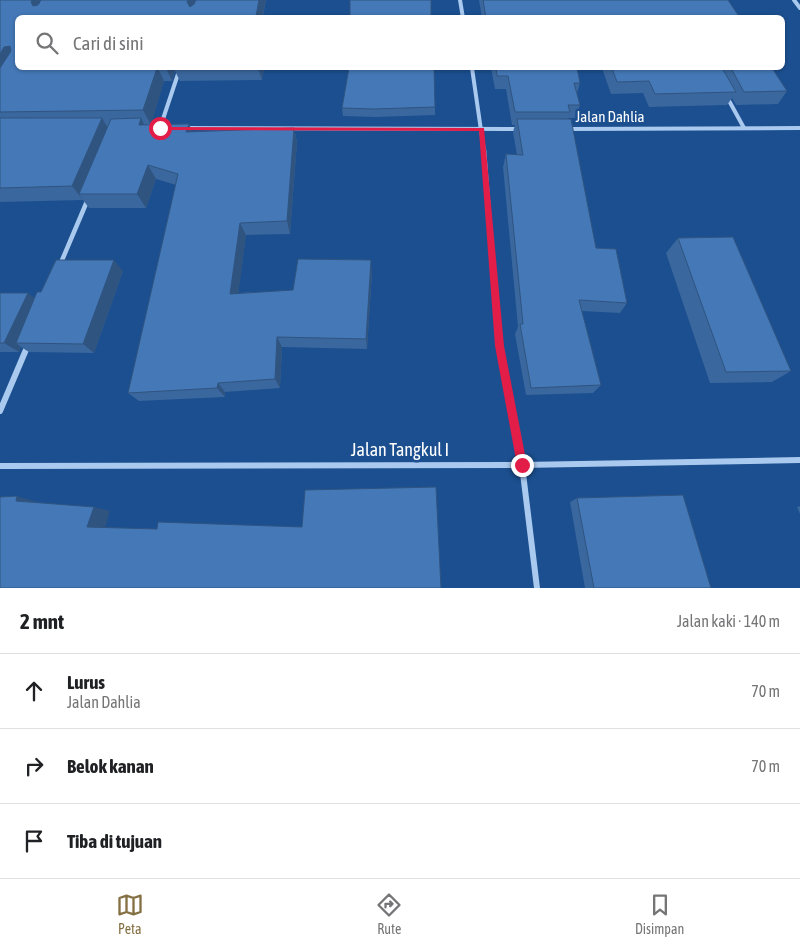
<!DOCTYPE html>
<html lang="id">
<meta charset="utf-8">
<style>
:root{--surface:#fff;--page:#f2f2f2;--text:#202124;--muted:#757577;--line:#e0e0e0;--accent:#847042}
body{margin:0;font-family:"Asap Condensed",sans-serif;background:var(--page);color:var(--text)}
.stop{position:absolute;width:15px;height:15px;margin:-11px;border:4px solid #e11d48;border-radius:50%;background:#fff}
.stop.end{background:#e11d48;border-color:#fff;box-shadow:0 1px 5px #0008}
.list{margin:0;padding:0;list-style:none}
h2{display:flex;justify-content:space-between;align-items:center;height:65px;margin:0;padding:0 20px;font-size:21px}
h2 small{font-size:16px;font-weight:400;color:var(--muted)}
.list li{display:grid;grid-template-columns:32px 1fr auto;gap:15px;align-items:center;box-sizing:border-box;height:75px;padding:0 20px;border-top:1px solid var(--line)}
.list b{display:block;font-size:19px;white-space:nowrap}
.list p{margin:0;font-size:16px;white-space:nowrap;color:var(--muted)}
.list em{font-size:16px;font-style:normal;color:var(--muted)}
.icon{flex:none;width:28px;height:28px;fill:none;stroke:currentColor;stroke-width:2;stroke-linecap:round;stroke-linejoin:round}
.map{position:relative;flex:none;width:800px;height:588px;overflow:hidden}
.search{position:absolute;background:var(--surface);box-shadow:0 1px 4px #0004;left:15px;right:15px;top:15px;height:55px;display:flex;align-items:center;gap:12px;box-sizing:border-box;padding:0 18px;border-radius:8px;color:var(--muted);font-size:19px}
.sheet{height:290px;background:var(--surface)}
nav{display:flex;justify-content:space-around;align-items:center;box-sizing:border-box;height:70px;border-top:1px solid var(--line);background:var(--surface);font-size:14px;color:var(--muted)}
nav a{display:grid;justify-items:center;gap:2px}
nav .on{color:var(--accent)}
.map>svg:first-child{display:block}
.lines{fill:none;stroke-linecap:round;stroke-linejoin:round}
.street-far2{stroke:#a9c9ee;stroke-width:4}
.street-far1{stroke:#a9c9ee;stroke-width:4.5}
.street{stroke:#a9c9ee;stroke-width:6}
.wall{fill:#3a679d}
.shaded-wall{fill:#305480}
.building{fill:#4478b7;stroke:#305480}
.route{fill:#e11d48}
.labels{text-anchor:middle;stroke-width:5;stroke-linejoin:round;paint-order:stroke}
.street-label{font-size:15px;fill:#fff;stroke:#1b4f8f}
.near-street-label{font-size:18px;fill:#fff;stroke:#1b4f8f}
</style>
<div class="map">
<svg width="800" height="588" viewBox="0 0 800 588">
<rect width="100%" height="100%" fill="#1b4f8f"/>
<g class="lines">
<!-- street-far2 -->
<path class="street-far2" d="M460,0l3,18
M794,0l6,8
M472,68l12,83
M727,97l17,31
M160,128l20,-60
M186,128l334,1
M568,129l232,-1"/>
<!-- street-far1 -->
<path class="street-far1" d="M484,150l15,194
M60,265l28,-66"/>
<!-- street -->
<path class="street" d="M499,342l23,123 15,123
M0,411l28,-66
M0,466l522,-1 278,-5"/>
</g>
<!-- wall -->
<path class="wall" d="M0,0h266l-3,16h4v2h-249v50h246l-2,12 -82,1 -5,-10 -3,10h-8l-13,43h38l3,8 102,-4 3,14 -7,92 -44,1 -8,58 55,-3 79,-18 -5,77 -85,-2 -2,41 -55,4v5l-86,4 -11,-8 48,-208 -20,-6 -10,29h-57l-6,-8 -83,2z
M479,0h249l12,18h-258z
M491,68h86l3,15 -3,10 3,12 -4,13h-8l-1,1 29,129 31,55 -7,10 -38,-2 19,74 -8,8 -67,2 -11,-61 3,-7 -15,-160 3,-13 11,1 -4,-23 2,-7h-3l-6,-36h-11z
M602,68h170l15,23 -9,13 -42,1 -4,-7 -5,7 -78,2 -6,-14 -32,1z
M435,107v8l-60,2 -32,-1 -1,-8z
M678,238l113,133 -19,11 -62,1 -44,-130z
M123,271l-29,82 -65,-1 -8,-5 -2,5h-19v-59l35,5 6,-6z
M577,498l134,90h-126l-15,-86z
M800,506v8l-3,-7z"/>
<!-- shaded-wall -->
<path class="shaded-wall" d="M32,0h18l-17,6 -2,-4z
M188,0h10l-6,17 -5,-15z
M259,0h7l-4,18 -6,-2z
M10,46l8,11 -18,31v-34l4,-7z
M157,68h1l6,13 -13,44 -8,-15z
M166,68h8l1,3 -3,10z
M258,68h6l-2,12z
M102,118l9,15 -32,61 4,6 -11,-14z
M141,118l7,15 -9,-8z
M189,124l6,14 -9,-6z
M294,128l3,14 -7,92 -3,-13z
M148,165l8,14 -10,29 -9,-14z
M240,223l6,12 -9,70 -7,-11z
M114,260l9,11 -29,82 -11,-9z
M371,260l1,12 -5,77 -1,-10z
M28,293l13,10 -25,40 5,4 -2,5 -15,-9z
M277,337l5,10 -2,41 -5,-9z
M218,383l7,9v5l-8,-9z
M17,496l20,6 -1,4 -20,-5z
M94,507l16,4 -6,20 -17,-4z"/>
<!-- building -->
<path class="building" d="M0,0h32l-1,2 2,4 5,-1 3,-5h147l-1,2 3,5 4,-3 2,-4h63l-3,16h11v2h-249v50h139l-14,42 -143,2v-44l11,-17 -1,-5 -6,1 -4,7z
M350,0h81v18h-81z
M483,0h245l12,18h-254z
M349,68h85l1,39 -61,2 -32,-1z
M496,68h81l3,15h-6l6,22h-12l2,7h-55l-7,-36h-11z
M612,68h110l14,24 -81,2 -6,-13 -32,1z
M731,68h41l15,23 -43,1z
M0,118h102l-30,68 -72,2z
M141,118l-2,7 50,-1 -3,8 108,-4 -7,93 -47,2 -10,71 63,-4 5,-31 73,1 -5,79 -89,-2 -2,42 -57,4 -1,5 -89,5 50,-219 -30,-9 -11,29h-58l32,-75z
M517,119h54l25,129 20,1 11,54 -48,-3 22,85 -70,3 -11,-64h3l-17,-170 17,1z
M733,237l58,134 -65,1 -48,-134z
M56,260h58l-31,84 -67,-1 21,-51h4z
M0,293h28l-24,50h-4z
M436,487l5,101h-441v-91l17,-1 -1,5 78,6 -7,20 70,2 1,-7 144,5 3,-37z
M683,495l28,93h-117l-17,-90z"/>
<!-- route -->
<path class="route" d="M158,127l326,1 20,218 23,119 -1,3h-7l-2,-3 -22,-119 -16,-215 -319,-1h-2z"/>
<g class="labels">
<!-- street labels -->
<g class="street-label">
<text x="610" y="122">Jalan Dahlia</text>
</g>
<!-- near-street labels -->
<g class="near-street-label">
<text x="400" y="456">Jalan Tangkul I</text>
</g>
</g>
</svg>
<div class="stop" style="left:160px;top:128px"></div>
<div class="stop end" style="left:522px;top:465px"></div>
<div class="search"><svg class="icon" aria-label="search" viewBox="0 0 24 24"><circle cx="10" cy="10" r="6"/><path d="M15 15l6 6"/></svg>Cari di sini</div>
</div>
<section class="sheet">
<h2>2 mnt<small>Jalan kaki · 140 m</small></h2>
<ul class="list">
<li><svg class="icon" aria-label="ahead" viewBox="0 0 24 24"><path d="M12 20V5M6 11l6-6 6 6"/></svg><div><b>Lurus</b><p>Jalan Dahlia</p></div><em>70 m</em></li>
<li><svg class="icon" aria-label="right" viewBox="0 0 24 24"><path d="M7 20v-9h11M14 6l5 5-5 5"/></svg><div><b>Belok kanan</b></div><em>70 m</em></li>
<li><svg class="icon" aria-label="arrive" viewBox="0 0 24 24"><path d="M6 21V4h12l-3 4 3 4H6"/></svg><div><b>Tiba di tujuan</b></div></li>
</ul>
</section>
<nav>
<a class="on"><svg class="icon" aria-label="map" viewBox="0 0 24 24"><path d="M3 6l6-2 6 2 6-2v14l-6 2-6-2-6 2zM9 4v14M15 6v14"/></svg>Peta</a>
<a><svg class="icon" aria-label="directions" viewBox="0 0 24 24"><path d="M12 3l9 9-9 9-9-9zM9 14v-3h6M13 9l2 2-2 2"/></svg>Rute</a>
<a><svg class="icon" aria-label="saved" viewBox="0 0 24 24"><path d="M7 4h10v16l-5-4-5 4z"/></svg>Disimpan</a>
</nav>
